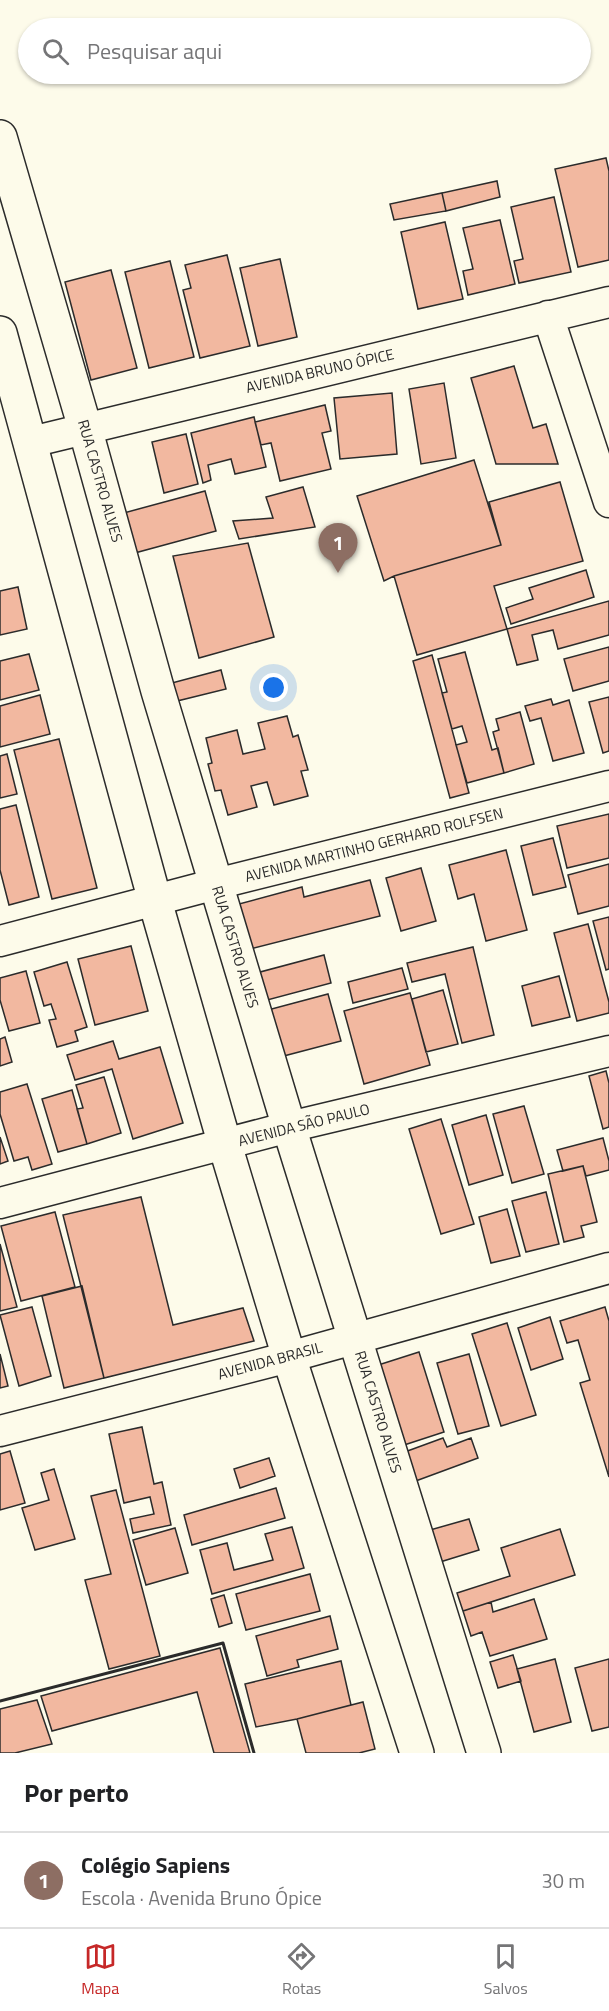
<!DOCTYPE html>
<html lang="pt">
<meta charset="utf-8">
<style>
:root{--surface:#fff;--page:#f2f2f2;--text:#202124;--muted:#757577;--line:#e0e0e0;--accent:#c62828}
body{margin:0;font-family:"Titillium Web",sans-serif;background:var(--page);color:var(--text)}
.you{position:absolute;left:274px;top:688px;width:21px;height:21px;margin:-15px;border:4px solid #fff;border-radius:50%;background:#1a73e8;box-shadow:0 0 0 9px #1a73e833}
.badge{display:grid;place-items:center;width:39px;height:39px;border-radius:50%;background:var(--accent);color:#fff;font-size:20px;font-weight:700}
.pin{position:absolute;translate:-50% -50px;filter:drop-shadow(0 2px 3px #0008)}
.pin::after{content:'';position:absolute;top:32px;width:21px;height:18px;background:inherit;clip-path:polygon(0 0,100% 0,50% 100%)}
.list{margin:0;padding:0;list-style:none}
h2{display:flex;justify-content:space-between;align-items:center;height:78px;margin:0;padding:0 24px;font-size:26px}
h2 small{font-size:20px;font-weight:400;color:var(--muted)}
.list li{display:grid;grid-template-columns:39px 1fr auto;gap:18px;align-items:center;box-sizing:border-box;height:96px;padding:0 24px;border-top:2px solid var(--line)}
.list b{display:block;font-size:22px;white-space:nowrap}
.list p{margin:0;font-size:20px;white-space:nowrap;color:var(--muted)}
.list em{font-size:20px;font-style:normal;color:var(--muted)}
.icon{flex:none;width:33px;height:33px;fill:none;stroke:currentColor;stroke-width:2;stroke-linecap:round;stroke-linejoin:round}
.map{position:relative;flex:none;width:609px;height:1753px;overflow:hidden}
.search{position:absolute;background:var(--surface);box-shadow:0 2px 4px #0004;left:18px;right:18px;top:18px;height:66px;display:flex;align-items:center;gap:15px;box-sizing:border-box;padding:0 21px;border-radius:33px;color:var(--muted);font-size:22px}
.sheet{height:174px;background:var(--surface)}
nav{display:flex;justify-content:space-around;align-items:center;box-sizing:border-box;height:84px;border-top:2px solid var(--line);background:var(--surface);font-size:16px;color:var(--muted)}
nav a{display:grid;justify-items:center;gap:3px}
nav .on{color:var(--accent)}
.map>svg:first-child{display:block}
.building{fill:#f2b8a0;stroke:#2b2b2b;stroke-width:1.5}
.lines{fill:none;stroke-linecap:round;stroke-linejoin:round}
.minor-casing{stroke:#2b2b2b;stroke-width:33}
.major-casing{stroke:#2b2b2b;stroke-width:36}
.minor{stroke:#fdfbea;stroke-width:30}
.major{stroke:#fdfbea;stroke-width:33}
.wall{stroke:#2b2b2b;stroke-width:3}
.labels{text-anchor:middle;stroke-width:4.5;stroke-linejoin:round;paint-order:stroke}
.street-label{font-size:15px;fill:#2b2b2b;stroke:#fdfbea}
</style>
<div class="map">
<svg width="609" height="1753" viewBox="0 0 609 1753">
<rect width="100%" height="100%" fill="#fdfbea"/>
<!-- building -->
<path class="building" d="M606,158l3,13v89l-31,7 -23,-98z
M497,181l3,16 -54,14 -4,-18z
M442,193l4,18 -52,9 -4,-16z
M554,197l17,75 -52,11 -5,-22 9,-2 -12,-52z
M500,220l15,64 -47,11 -5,-24 10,-2 -10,-41z
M445,222l18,77 -45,10 -17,-77z
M227,255l23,91 -50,12 -17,-68 8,-2 -6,-23z
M280,259l17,78 -39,9 -18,-78z
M170,261l24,96 -45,11 -24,-96z
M111,270l26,98 -46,12 -26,-98z
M514,366l19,62 13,-4 12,40h-62l-25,-86z
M444,383l12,75 -35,6 -12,-75z
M392,393l5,61 -57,5 -6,-61z
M325,405l6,26 -9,2 9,36 -51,12 -9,-38 -10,2 -6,-23z
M254,417l12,50 -31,7 -4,-15 -23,6 3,15 -8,3 -12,-50z
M186,434l12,50 -34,9 -12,-51z
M474,460l27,85 -107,31 -10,5 -27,-85z
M560,482l23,79 -89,25 13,43 -90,26 -23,-79 107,-31 -12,-43z
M303,487l12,40 -76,12 -6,-18 40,-3 -7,-21z
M205,491l11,40 -85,23 -11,-40z
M248,543l26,94 -75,21 -26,-102z
M586,570l8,27 -83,27 -5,-16 27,-9 -4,-11z
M18,587l9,42 -27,6v-44z
M609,601v34l-51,14 -5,-19 -21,5 6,25 -21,5 -10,-36z
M609,647v34l-36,10 -9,-32z
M465,652l27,98 6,-2 6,25 -37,10 -11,-38 11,-3 -5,-16 -10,3 -10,-36 5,-1 -9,-33z
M29,654l10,36 -39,10v-39z
M432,655l37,138 -19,5 -37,-137z
M221,670l5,19 -53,13 -5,-18z
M40,695l10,39 -50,13v-41z
M609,697v54l-6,2 -14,-51z
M551,699l2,6 16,-5 15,53 -31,8 -12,-43 -11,3 -5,-15z
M520,712l14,52 -30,9 -11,-41 6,-2 -3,-11z
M287,716l6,21 5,-2 10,35 -7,1 7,25 -34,9 -7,-23 -16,4 6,21 -29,8 -7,-25 -6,1 -7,-27 4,-1 -6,-25 31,-8 6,24 22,-5 -7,-26z
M59,739l38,149 -45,11 -38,-149z
M7,754l10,40 -17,4v-42z
M16,805l23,92 -30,8 -9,-35v-61z
M609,814v44l-42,10 -10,-42z
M553,838l13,49 -33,8 -12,-49z
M506,850l21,80 -41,11 -12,-47 -16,5 -9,-34z
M609,864v42l-31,8 -10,-39z
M421,868l15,53 -35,10 -15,-53z
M370,880l10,36 -130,33 -11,-45 63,-17 2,10z
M609,917v52l-3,1 -13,-49z
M588,924l21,78v11l-32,8 -23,-88z
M131,946l17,65 -53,14 -17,-66z
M473,947l21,88 -32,8 -17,-69 -33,8 -5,-19z
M324,955l7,28 -79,21 -7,-28z
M67,962l20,65 -12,4 3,10 -21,6 -8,-27 7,-1 -5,-15 -7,2 -10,-34z
M402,968l6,21 -55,14 -5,-21z
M26,971l14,52 -31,8 -9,-31v-22z
M559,976l11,41 -38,9 -10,-40z
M443,990l15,54 -32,8 -14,-53z
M410,993l20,72 -66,19 -20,-73z
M328,994l13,47 -65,17 -12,-47z
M5,1037l7,25 -12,4v-27z
M113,1041l6,18 41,-12 23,76 -50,16 -21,-70 -37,11 -8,-25z
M606,1071l3,12v44l-6,2 -14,-53z
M104,1077l17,56 -34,11 -10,-35 6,-1 -7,-23z
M27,1084l25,80 -20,6 -4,-13 -14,4 -14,-47v-22z
M72,1090l15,54 -29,8 -16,-53z
M524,1106l20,68 -32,9 -19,-69z
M486,1115l17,60 -34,10 -17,-60z
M441,1119l33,105 -33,10 -32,-105z
M0,1137l8,24 -8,3z
M603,1138l6,23v9l-23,6 -3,-10 -20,5 -6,-21z
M583,1166l14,56 -16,4 3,11 -20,5 -16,-68z
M546,1192l13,52 -33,8 -14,-51z
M141,1197l32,128 70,-17 11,33 -150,37 -41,-163z
M507,1209l13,47 -29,7 -12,-46z
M55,1212l20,75 -54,14 -20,-75z
M0,1244l17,63 -17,4z
M82,1286l22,92 -40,10 -22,-92z
M32,1307l19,69 -32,10 -19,-71z
M605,1307l4,14v156l-29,-94 10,-3 -12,-40 -11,3 -7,-22z
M550,1317l13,42 -32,11 -13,-42z
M507,1323l29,92 -35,11 -29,-92z
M419,1352l25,80 -46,15 -26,-80z
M0,1354l8,32 -8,2z
M469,1354l20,72 -31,8 -21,-71z
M142,1427l12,57 8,-2 9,43 -38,8 -3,-14 24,-5 -4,-17 -26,6 -15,-69z
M443,1438l4,9 24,-9 7,20 -65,24 -11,-29z
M10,1451l15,52 -25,7v-56z
M269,1458l6,18 -35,12 -6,-19z
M54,1469l21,70 -40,11 -13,-42 27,-8 -8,-27z
M276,1488l9,30 -93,27 -8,-30z
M116,1490l44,166 -51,13 -24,-89 26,-6 -20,-78z
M469,1519l10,31 -39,12 -10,-32z
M292,1527l12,41 -92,26 -12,-44 27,-7 7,27 39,-10 -8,-26z
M175,1528l13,45 -42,12 -13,-45z
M560,1529l15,46 -112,36 -6,-18 53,-17 -9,-28z
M310,1574l10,37 -74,19 -10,-36z
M224,1595l8,28 -13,4 -8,-28z
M534,1599l13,40 -57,17 -8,-24 -11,4 -8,-25 28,-9 2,10z
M330,1616l8,33 -41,11 2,7 -32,9 -11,-40z
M220,1648l30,105h-36l-17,-61 -145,39 -11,-35z
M513,1655l8,26 -23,7 -8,-26z
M555,1659l16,63 -37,10 -17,-63z
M609,1659v68l-17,4 -17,-63z
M341,1661l10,44 -54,14 -41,8 -11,-43z
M37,1700l15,44 -37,9h-15v-44z
M363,1702l12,47 -16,4h-53l-9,-34z"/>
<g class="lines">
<!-- minor casing -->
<g class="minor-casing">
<path id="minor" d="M548,316l61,186
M31,442l578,-140
M0,941l216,-57 393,-98
M0,1203l289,-76 320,-76
M0,1431l289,-74 320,-89"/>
</g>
<!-- major casing -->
<g class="major-casing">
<path id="major" d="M0,137l85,291 73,263 58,193 73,243 195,626
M0,333l155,568 70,244 64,212 128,396"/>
</g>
<!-- minor -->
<use href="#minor" class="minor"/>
<!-- major -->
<use href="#major" class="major"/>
<!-- wall -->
<path class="wall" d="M0,1701l223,-58 31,110"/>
</g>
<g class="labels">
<!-- street labels -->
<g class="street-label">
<text transform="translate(320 371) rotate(-13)" y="5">AVENIDA BRUNO ÓPICE</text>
<text transform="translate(100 481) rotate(74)" y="5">RUA CASTRO ALVES</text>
<text transform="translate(374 845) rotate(-14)" y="5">AVENIDA MARTINHO GERHARD ROLFSEN</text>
<text transform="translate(235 947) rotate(73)" y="5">RUA CASTRO ALVES</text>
<text transform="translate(304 1125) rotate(-14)" y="5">AVENIDA SÃO PAULO</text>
<text transform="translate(270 1361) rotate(-15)" y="5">AVENIDA BRASIL</text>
<text transform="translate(378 1412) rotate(73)" y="5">RUA CASTRO ALVES</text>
</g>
</g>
</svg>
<div class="you"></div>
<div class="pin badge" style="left:338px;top:573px;background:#8d6e63">1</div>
<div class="search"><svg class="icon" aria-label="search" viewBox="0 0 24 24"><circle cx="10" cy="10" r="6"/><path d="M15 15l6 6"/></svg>Pesquisar aqui</div>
</div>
<section class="sheet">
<h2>Por perto<small></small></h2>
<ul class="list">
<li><span class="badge" style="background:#8d6e63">1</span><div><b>Colégio Sapiens</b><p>Escola · Avenida Bruno Ópice</p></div><em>30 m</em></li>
</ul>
</section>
<nav>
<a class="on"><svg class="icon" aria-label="map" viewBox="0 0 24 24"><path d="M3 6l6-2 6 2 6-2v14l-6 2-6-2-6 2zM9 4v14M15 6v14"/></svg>Mapa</a>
<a><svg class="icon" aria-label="directions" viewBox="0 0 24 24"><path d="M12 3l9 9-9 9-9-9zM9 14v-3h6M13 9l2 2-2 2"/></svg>Rotas</a>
<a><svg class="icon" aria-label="saved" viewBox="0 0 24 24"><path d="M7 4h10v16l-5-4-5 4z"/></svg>Salvos</a>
</nav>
